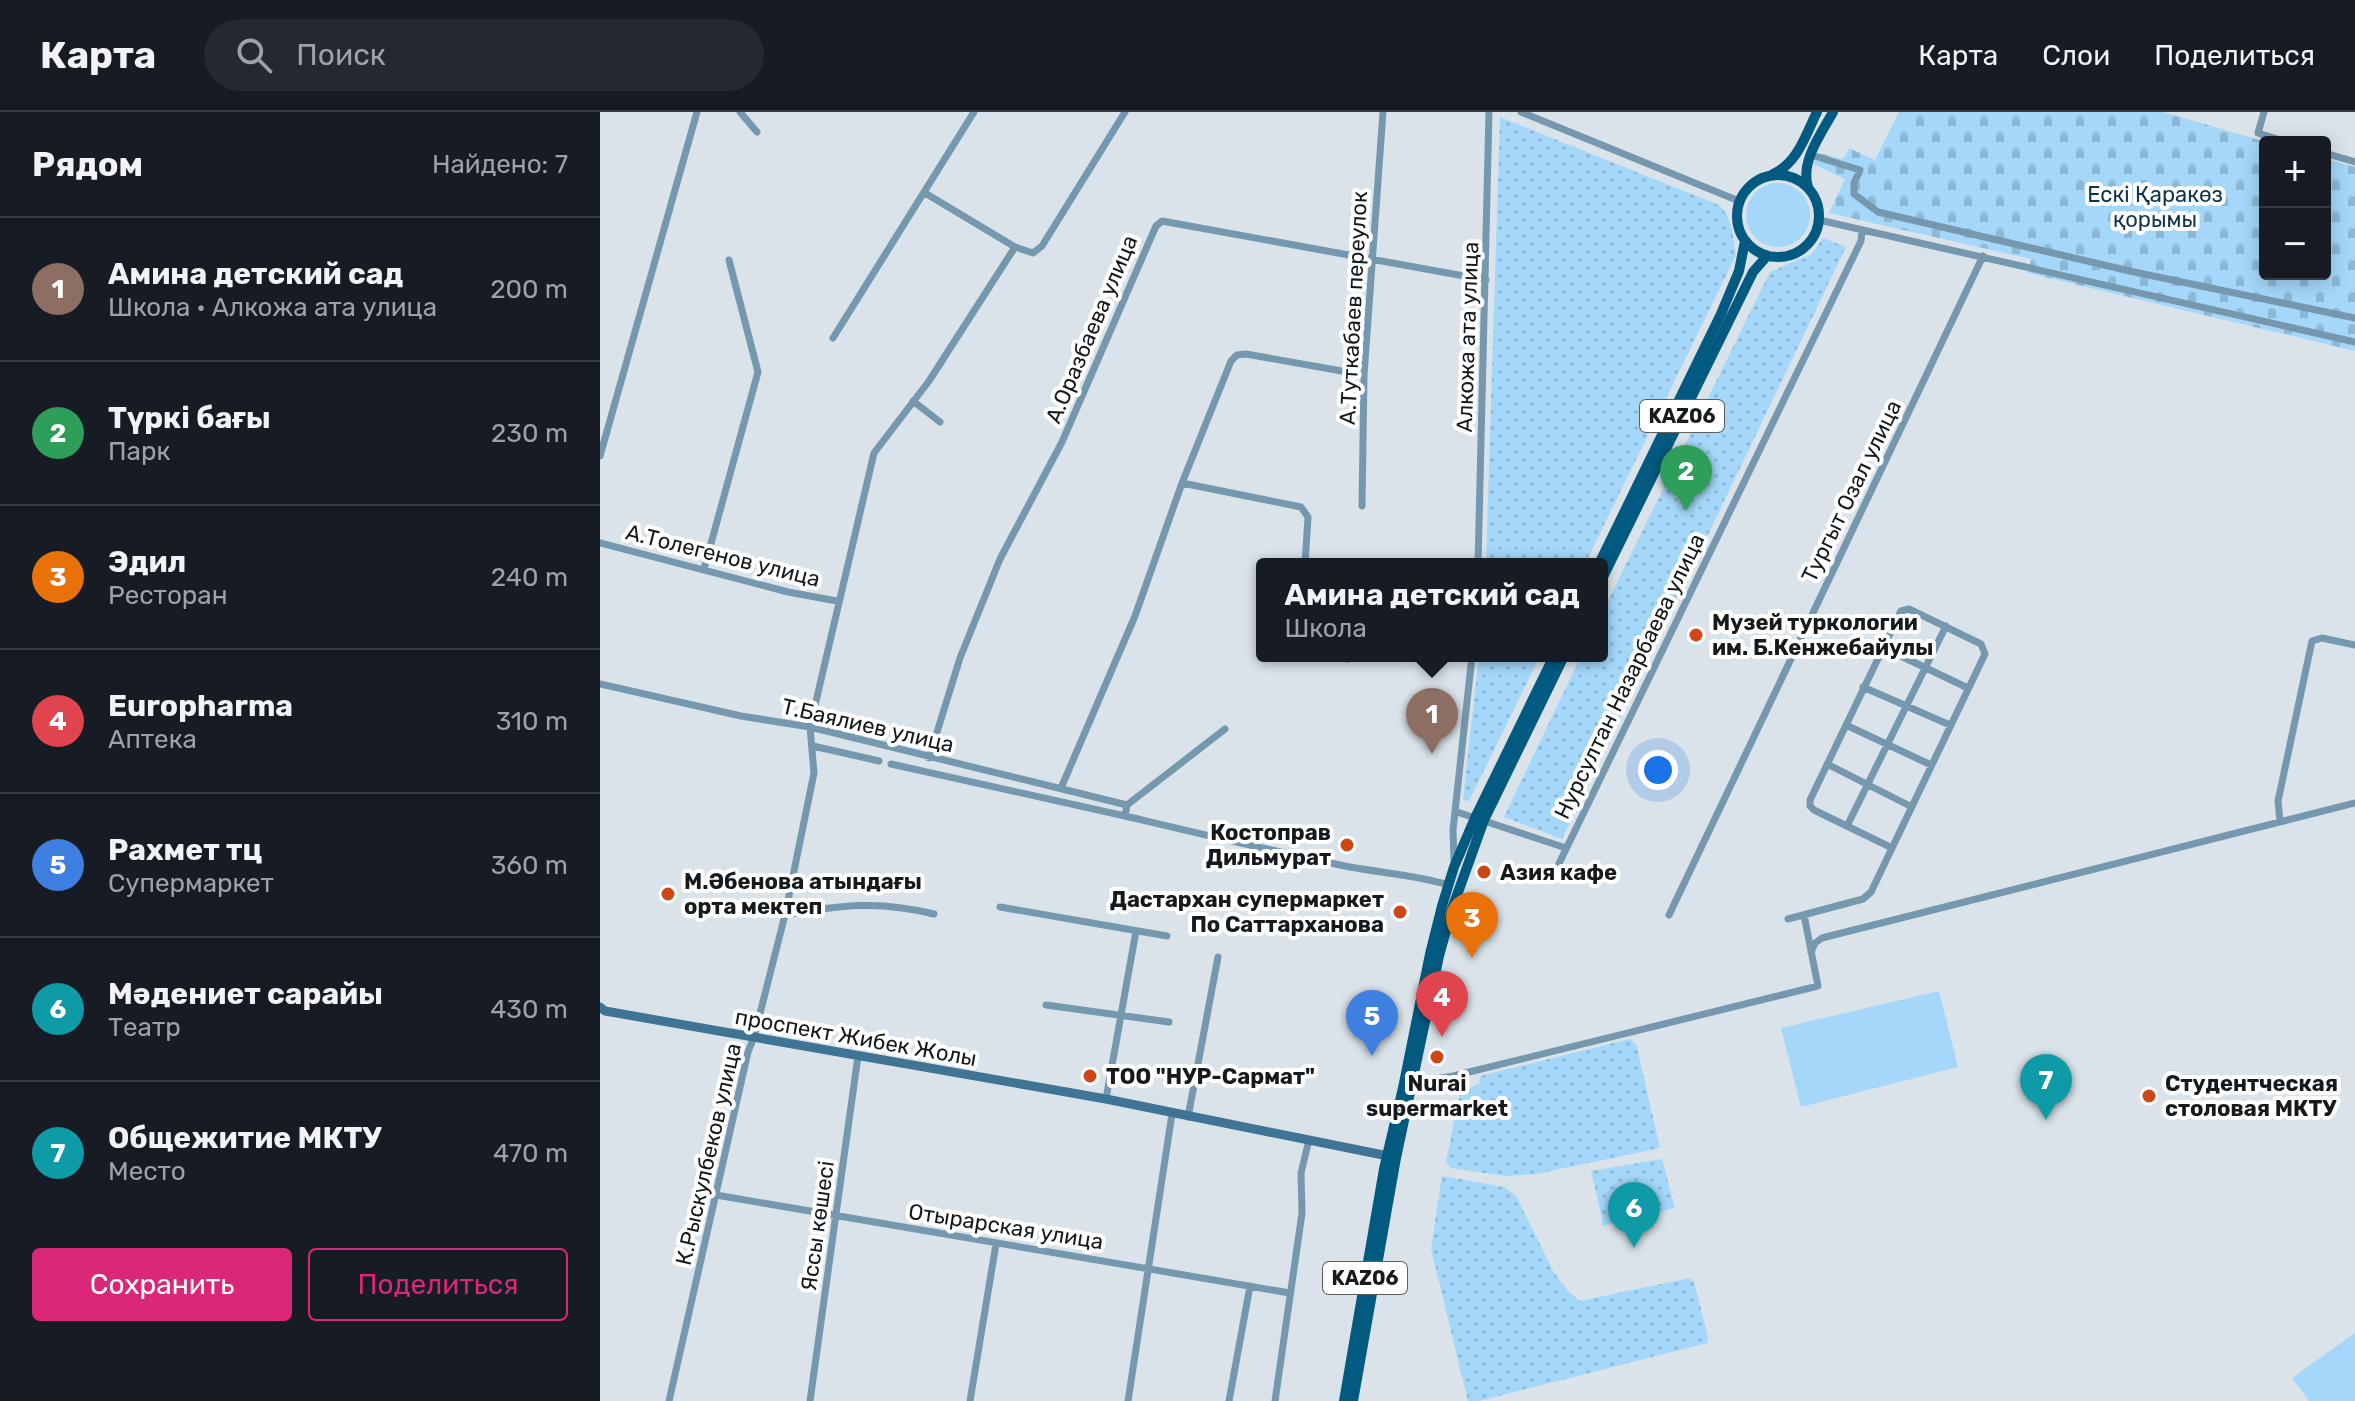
<!DOCTYPE html>
<html lang="ru">
<meta charset="utf-8">
<style>
:root{--surface:#171b24;--page:#242831;--text:#f1f3f6;--muted:#9ea1a6;--line:#363941;--accent:#db2777}
body{margin:0;font-family:Rubik,sans-serif;background:var(--page);color:var(--text)}
.controls{position:absolute;right:24px;top:24px;display:grid;overflow:hidden;border-radius:8px;box-shadow:0 4px 20px #0003}
.controls button{width:72px;height:72px;display:grid;place-items:center;padding:0;border:0;border-bottom:2px solid var(--line);background:var(--surface);color:var(--text);font:40px sans-serif}
.you{position:absolute;left:1058px;top:658px;width:28px;height:28px;margin:-20px;border:6px solid #fff;border-radius:50%;background:#1a73e8;box-shadow:0 0 0 12px #1a73e833}
.badge{display:grid;place-items:center;width:52px;height:52px;border-radius:50%;background:var(--accent);color:#fff;font-size:26px;font-weight:700}
.pin{position:absolute;translate:-50% -66px;filter:drop-shadow(0 2px 4px #0008)}
.pin::after{content:'';position:absolute;top:42px;width:28px;height:24px;background:inherit;clip-path:polygon(0 0,100% 0,50% 100%)}
.popup{position:absolute;left:656px;top:446px;width:352px;height:104px;box-sizing:border-box;display:grid;place-content:center;border-radius:8px;background:var(--surface);filter:drop-shadow(0 2px 6px #0005);font-size:26px;white-space:nowrap;color:var(--muted)}
.popup b{font-size:30px;color:var(--text)}
.popup::after{content:'';position:absolute;left:50%;top:100%;margin-left:-16px;border:16px solid transparent;border-top-color:var(--surface)}
.list{margin:0;padding:0;list-style:none}
h2{display:flex;justify-content:space-between;align-items:center;height:104px;margin:0;padding:0 32px;font-size:34px}
h2 small{font-size:26px;font-weight:400;color:var(--muted)}
.list li{display:grid;grid-template-columns:52px 1fr auto;gap:24px;align-items:center;box-sizing:border-box;height:144px;padding:0 32px;border-top:2px solid var(--line)}
.list b{display:block;font-size:30px;white-space:nowrap}
.list p{margin:0;font-size:26px;white-space:nowrap;color:var(--muted)}
.list em{font-size:26px;font-style:normal;color:var(--muted)}
.actions{display:flex;gap:16px;padding:24px 32px}
.actions a{flex:1;padding:18px 0;border:2px solid var(--accent);border-radius:8px;text-align:center;font-size:28px;color:var(--accent)}
.actions .main{background:var(--accent);color:#fff}
.icon{flex:none;width:44px;height:44px;fill:none;stroke:currentColor;stroke-width:2;stroke-linecap:round;stroke-linejoin:round}
.map{position:relative;flex:none;width:1755px;height:1289px;overflow:hidden}
header{display:flex;align-items:center;gap:48px;box-sizing:border-box;height:112px;padding:0 40px;background:var(--surface);border-bottom:2px solid var(--line)}
header strong{font-size:38px}
nav{display:flex;gap:44px;margin-inline-start:auto;font-size:28px}
.search{width:560px;height:72px;background:var(--page);display:flex;align-items:center;gap:20px;box-sizing:border-box;padding:0 28px;border-radius:44px;color:var(--muted);font-size:30px}
main{display:flex}
aside{flex:1;background:var(--surface)}
.map>svg:first-child{display:block}
.grass{fill:#a4d7f9}
.cemetery{fill:url(#cemetery-stones)}
.park{fill:url(#park-dots)}
.lines{fill:none;stroke-linecap:round;stroke-linejoin:round}
.minor{stroke:#7698af;stroke-width:7}
.secondary{stroke:#3f7495;stroke-width:9}
.primary{stroke:#035a81;stroke-width:10}
.poi-dot{fill:#cf4717;stroke:#fff;stroke-width:3}
.labels{text-anchor:middle;stroke-width:8;stroke-linejoin:round;paint-order:stroke}
.shield{fill:#fff;stroke:#5c5f60;stroke-width:2}
.shield-label{font-size:20px;font-weight:bold;fill:#161a1c}
.park-label{font-size:22px;fill:#0d3449;stroke:#fff}
.street-label{font-size:22px;fill:#161a1c;stroke:#fff}
.poi-label{font-size:22px;font-weight:bold;fill:#161a1c;stroke:#fff;text-anchor:start}
</style>
<header>
<strong>Карта</strong>
<div class="search"><svg class="icon" aria-label="search" viewBox="0 0 24 24"><circle cx="10" cy="10" r="6"/><path d="M15 15l6 6"/></svg>Поиск</div>
<nav><a>Карта</a><a>Слои</a><a>Поделиться</a></nav>
</header>
<main>
<aside>
<h2>Рядом<small>Найдено: 7</small></h2>
<ul class="list">
<li><span class="badge" style="background:#8d6e63">1</span><div><b>Амина детский сад</b><p>Школа · Алкожа ата улица</p></div><em>200 m</em></li>
<li><span class="badge" style="background:#2e9e5b">2</span><div><b>Түркі бағы</b><p>Парк</p></div><em>230 m</em></li>
<li><span class="badge" style="background:#e8710a">3</span><div><b>Эдил</b><p>Ресторан</p></div><em>240 m</em></li>
<li><span class="badge" style="background:#e0444e">4</span><div><b>Europharma</b><p>Аптека</p></div><em>310 m</em></li>
<li><span class="badge" style="background:#3f7fe0">5</span><div><b>Рахмет тц</b><p>Супермаркет</p></div><em>360 m</em></li>
<li><span class="badge" style="background:#0f9aa8">6</span><div><b>Мәдениет сарайы</b><p>Театр</p></div><em>430 m</em></li>
<li><span class="badge" style="background:#0f9aa8">7</span><div><b>Общежитие МКТУ</b><p>Место</p></div><em>470 m</em></li>
</ul>
<div class="actions"><a class="main">Сохранить</a><a>Поделиться</a></div>
</aside>
<div class="map">
<svg width="1755" height="1289" viewBox="0 0 1755 1289">
<defs>
<pattern id="cemetery-stones" width="16" height="16" patternUnits="userSpaceOnUse" patternTransform="scale(2)"><rect width="16" height="16" fill="#a4d7f9"/><path d="M2 7V4a2 2 0 0 1 4 0v3zM10 15v-3a2 2 0 0 1 4 0v3z" fill="#8cb8d5"/></pattern>
<pattern id="park-dots" width="8" height="8" patternUnits="userSpaceOnUse" patternTransform="scale(2)"><rect width="8" height="8" fill="#a4d7f9"/><path d="M2 2h.1M6 6h.1" fill="none" stroke="#8cb8d5" stroke-width="1.8" stroke-linecap="round"/></pattern>
</defs>
<rect width="100%" height="100%" fill="#d9e3e9"/>
<!-- grass -->
<path class="grass" d="M1146 103a32 32 0 1 1 64 0a32 32 0 1 1-64 0Z
M1339,879l19,76 -157,40 -20,-79z
M1755,1221v68h-46l-17,-23z"/>
<!-- cemetery -->
<path class="cemetery" d="M1299,0h264l103,30 -1,132h60v-115l30,8v184l-327,-78 3,-14 -202,-46 16,-34 -32,-15 5,-11 25,6 6,-11 26,12z"/>
<!-- park -->
<path class="park" d="M900,5l219,88c13,11 14,33 17,50l-151,309h-99z
M1223,126l23,9 -284,592 -58,-22 77,-161h21v-43l168,-341 42,-18z
M879,544h61l-71,145 -6,-1z
M1030,927l6,5 24,104 -124,26 -30,2 -55,-8 -5,-6 14,-70 19,-8 1,-8z
M1062,1047l13,49 -73,18v-8l-11,-47z
M842,1064l62,11 12,9 37,75 15,20 12,10 110,-23 4,4 14,55 -1,6 -228,58h-11l-37,-152z"/>
<g class="lines">
<!-- minor -->
<path class="minor" d="M140,0l17,20
M921,0l218,89
M1664,0l-6,21 29,9
M1725,41l30,9
M1211,43l49,15 -6,13v11l24,18 256,60 221,46
M325,81l90,54
M1219,108l536,122
M233,226l141,-226
M313,289l27,21
M0,344l97,-344
M582,371l119,24 7,10 -3,47
M762,394l2,-131 19,-263
M0,431l188,49 49,9
M878,452l11,-452
M104,457l54,-197 -29,-112
M1284,536l84,40
M732,544l15,3
M0,572l141,32 69,11 317,78 -2,11c72,17 143,34 215,49 37,8 73,9 109,20
M1263,575l87,38
M1246,613l85,40
M213,634l66,15
M329,646l31,-100 40,-99 62,-117 94,-216 6,-5 324,59
M291,652l234,52
M1227,652l85,43
M461,676l74,-172 47,-133 49,-122 6,-6 9,-1 118,21
M527,693l98,-76
M857,700l109,36
M1680,709l-2,-20 34,-160 10,-3 33,7
M1247,714l99,-200
M854,749l-1,-31 19,-174
M952,766l309,-637 1,-11
M400,795l167,29
M185,803c56,-10 93,-15 149,-1
M1069,803l314,-659
M1188,807l75,-20 8,-7 114,-238 -4,-10 -72,-35 -8,2 -91,189v6l4,4 76,37
M1211,840l4,-9 7,-5 533,-135
M446,893l123,17
M813,971l40,-7 365,-90 -14,-71
M506,987l30,-168
M588,1005l30,-160
M116,1083l574,98
M69,1289l79,-349 6,-15 31,-122 29,-142 -4,-46 64,-274 55,-72 86,-134 18,6 9,-7 83,-134
M210,1289l48,-345
M370,1289l26,-157
M528,1289l44,-287
M629,1289l21,-115
M675,1289l27,-188 -1,-40 8,-33"/>
<!-- secondary -->
<path class="secondary" d="M0,895l5,4 501,88 287,58"/>
<!-- primary -->
<path class="primary" d="M1173,62c25,-11 33,-40 44,-62
M1137 104a41 41 0 1 1 82 0a41 41 0 1 1-82 0Z
M1208,75c-8,-25 13,-53 25,-75
M999,452l122,-250 18,-43 6,-30
M1002,467l151,-307 14,-16
M744,1289l40,-232 19,-81 27,-134 12,-48 12,-39 21,-49 79,-162
M753,1289l43,-243 43,-202 13,-47 32,-89 80,-164"/>
</g>
<!-- markers -->
<g class="poi-dot">
<circle cx="1096" cy="523" r="8"/>
<circle cx="747" cy="733" r="8"/>
<circle cx="884" cy="760" r="8"/>
<circle cx="68" cy="782" r="8"/>
<circle cx="800" cy="800" r="8"/>
<circle cx="837" cy="945" r="8"/>
<circle cx="490" cy="964" r="8"/>
<circle cx="1549" cy="984" r="8"/>
</g>
<g class="labels">
<!-- shield labels -->
<g class="shield">
<rect x="1040" y="288" width="84" height="32" rx="6"/>
<rect x="723" y="1150" width="84" height="32" rx="6"/>
</g>
<g class="shield-label">
<text x="1082" y="311">KАZ06</text>
<text x="765" y="1173">KАZ06</text>
</g>
<!-- park labels -->
<g class="park-label">
<text x="1555" y="90">Ескі Қаракөз<tspan x="1555" dy="25">қорымы</tspan></text>
</g>
<!-- street labels -->
<g class="street-label">
<text transform="translate(753 196) rotate(-87)" y="8">А.Туткабаев переулок</text>
<text transform="translate(491 217) rotate(-67)" y="8">А.Оразбаева улица</text>
<text transform="translate(867 225) rotate(-88)" y="8">Алкожа ата улица</text>
<text transform="translate(1251 379) rotate(-64)" y="8">Тургыт Озал улица</text>
<text transform="translate(123 443) rotate(14)" y="8">А.Толегенов улица</text>
<text transform="translate(1029 564) rotate(-64)" y="8">Нурсултан Назарбаева улица</text>
<text transform="translate(268 613) rotate(13)" y="8">Т.Баялиев улица</text>
<text transform="translate(256 925) rotate(10)" y="8">проспект Жибек Жолы</text>
<text transform="translate(108 1042) rotate(-77)" y="8">К.Рыскулбеков улица</text>
<text transform="translate(217 1114) rotate(-82)" y="8">Яссы көшесі</text>
<text transform="translate(406 1114) rotate(9)" y="8">Отырарская улица</text>
</g>
<!-- poi labels -->
<g class="poi-label">
<text x="1112" y="518">Музей туркологии<tspan x="1112" dy="25">им. Б.Кенжебайулы</tspan></text>
<text x="731" y="728" text-anchor="end">Костоправ<tspan x="731" dy="25">Дильмурат</tspan></text>
<text x="900" y="768">Азия кафе</text>
<text x="84" y="777">М.Әбенова атындағы<tspan x="84" dy="25">орта мектеп</tspan></text>
<text x="784" y="795" text-anchor="end">Дастархан супермаркет<tspan x="784" dy="25">По Саттарханова</tspan></text>
<text x="506" y="972">ТОО "НУР-Сармат"</text>
<text x="837" y="979" text-anchor="middle">Nurai<tspan x="837" dy="25">supermarket</tspan></text>
<text x="1565" y="979">Студентческая<tspan x="1565" dy="25">столовая МКТУ</tspan></text>
</g>
</g>
</svg>
<div class="controls">
<button>+</button>
<button>−</button>
</div>
<div class="you"></div>
<div class="pin badge" style="left:832px;top:642px;background:#8d6e63">1</div>
<div class="popup"><b>Амина детский сад</b>Школа</div>
<div class="pin badge" style="left:1086px;top:399px;background:#2e9e5b">2</div>
<div class="pin badge" style="left:872px;top:846px;background:#e8710a">3</div>
<div class="pin badge" style="left:842px;top:925px;background:#e0444e">4</div>
<div class="pin badge" style="left:772px;top:944px;background:#3f7fe0">5</div>
<div class="pin badge" style="left:1034px;top:1136px;background:#0f9aa8">6</div>
<div class="pin badge" style="left:1446px;top:1008px;background:#0f9aa8">7</div>
</div>
</main>
